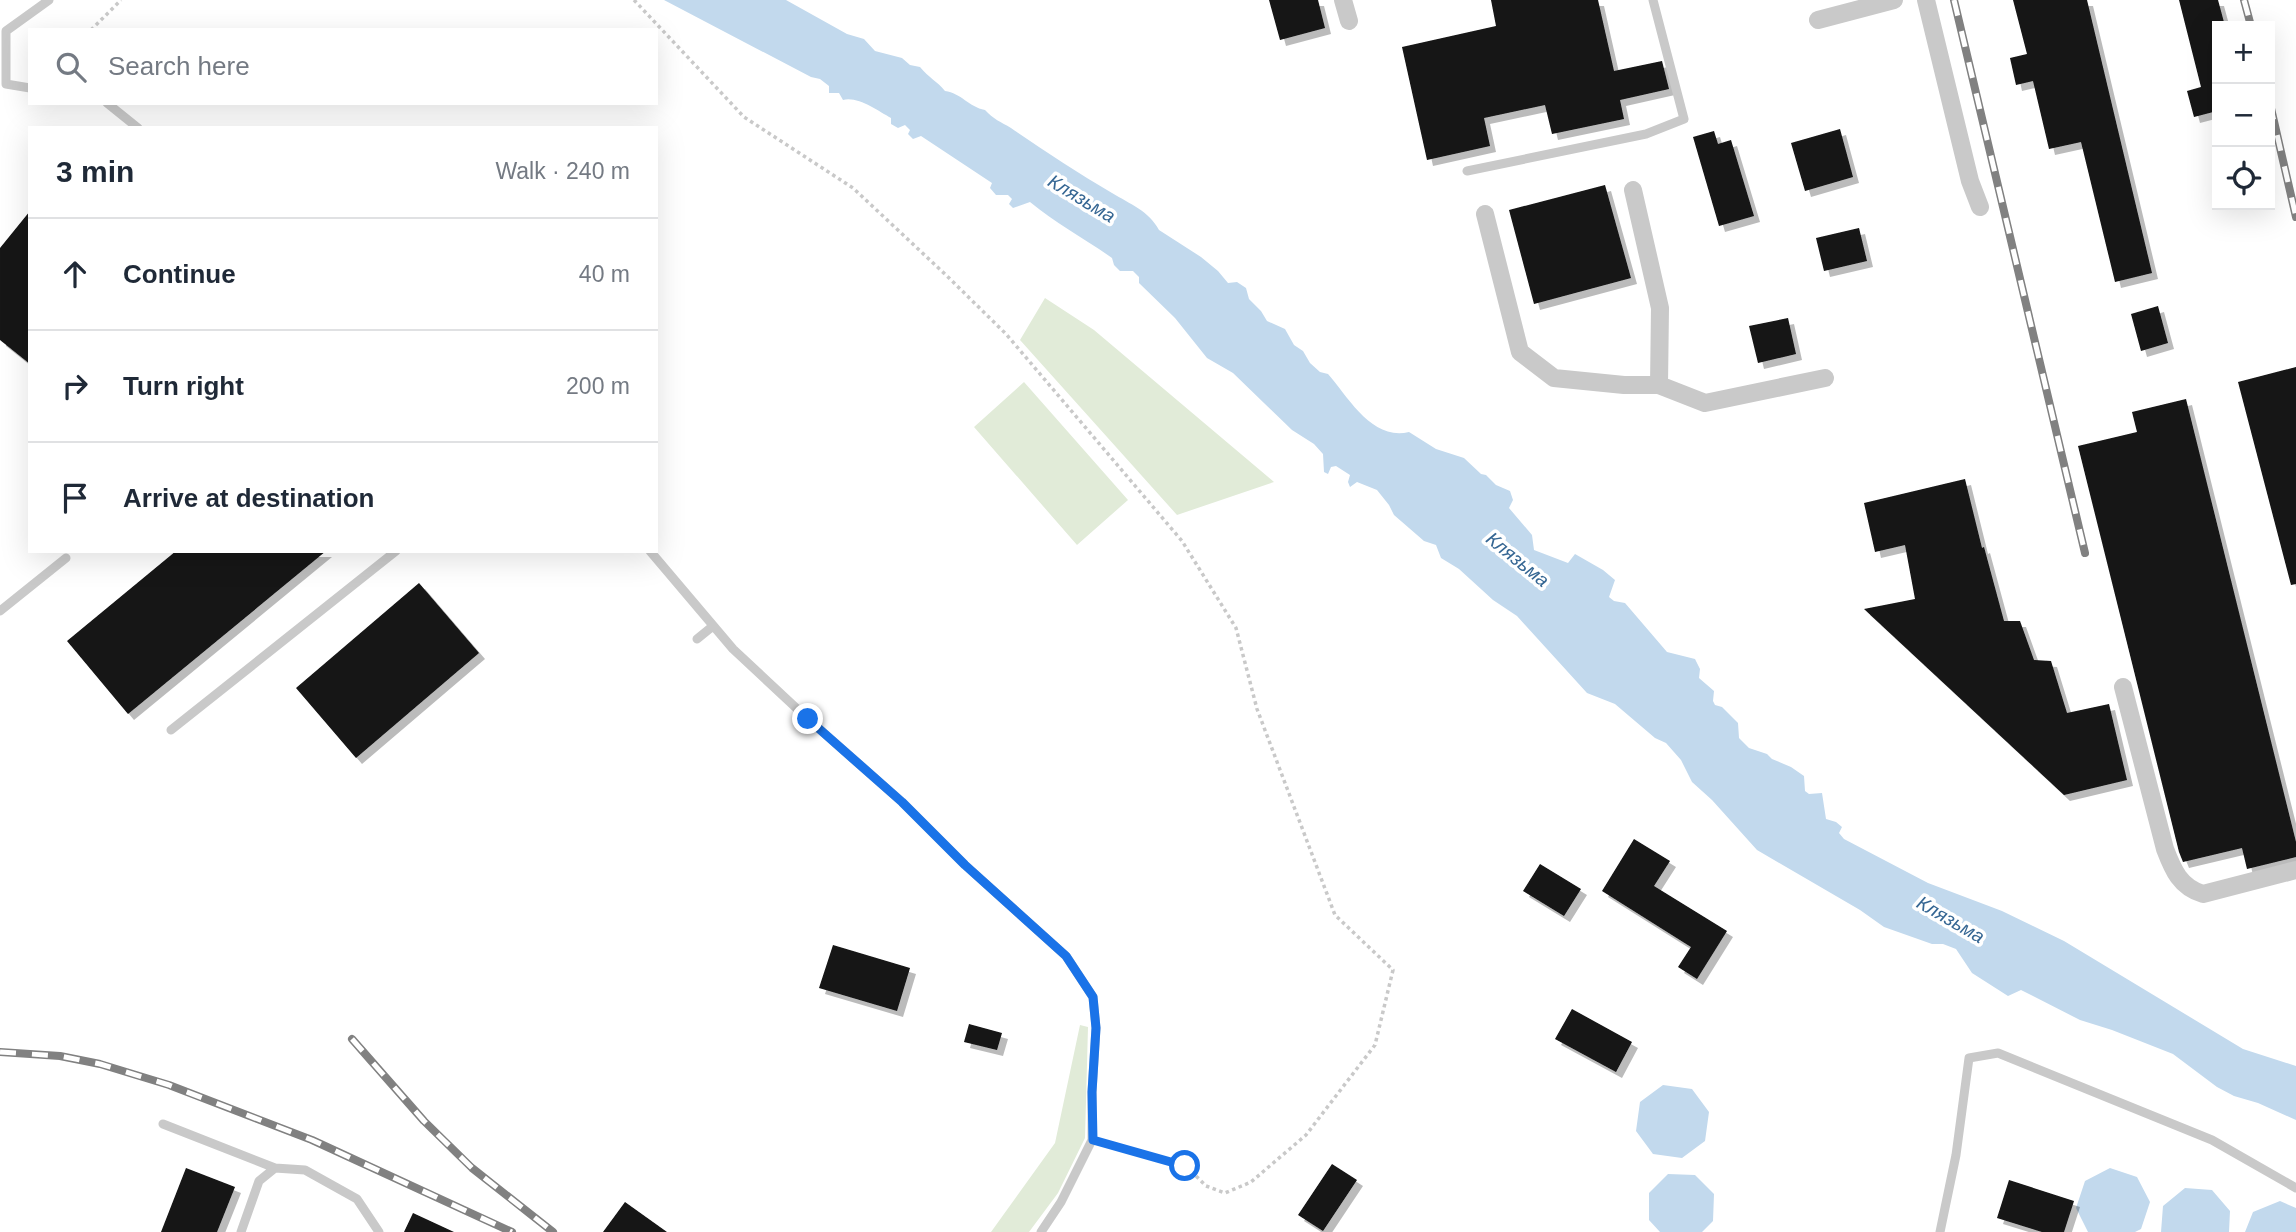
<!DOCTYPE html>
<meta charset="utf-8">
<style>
:root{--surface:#fff;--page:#f6f6f7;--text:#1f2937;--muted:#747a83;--line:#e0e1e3}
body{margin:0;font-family:Helvetica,sans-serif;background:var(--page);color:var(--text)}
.controls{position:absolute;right:21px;top:21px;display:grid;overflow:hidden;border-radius:0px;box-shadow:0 7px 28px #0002}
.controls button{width:63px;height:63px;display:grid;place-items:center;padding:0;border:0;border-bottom:2px solid var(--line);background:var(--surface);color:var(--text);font:35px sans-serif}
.stop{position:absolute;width:21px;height:21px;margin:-16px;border:5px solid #1a73e8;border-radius:50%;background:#fff}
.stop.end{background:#1a73e8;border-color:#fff;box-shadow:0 2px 7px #0008}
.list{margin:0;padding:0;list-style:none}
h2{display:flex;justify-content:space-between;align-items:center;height:91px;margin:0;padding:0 28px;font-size:30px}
h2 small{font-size:23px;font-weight:400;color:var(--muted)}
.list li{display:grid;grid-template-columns:46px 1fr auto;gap:21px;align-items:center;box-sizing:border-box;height:112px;padding:0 28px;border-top:2px solid var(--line)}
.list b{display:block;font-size:26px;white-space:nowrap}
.list em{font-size:23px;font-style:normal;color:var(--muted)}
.icon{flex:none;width:38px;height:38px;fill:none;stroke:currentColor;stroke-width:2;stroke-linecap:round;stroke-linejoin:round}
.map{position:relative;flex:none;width:2296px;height:1232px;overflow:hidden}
.search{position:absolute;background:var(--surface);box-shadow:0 7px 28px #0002;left:28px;top:28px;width:630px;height:77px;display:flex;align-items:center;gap:18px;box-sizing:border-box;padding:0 24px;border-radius:0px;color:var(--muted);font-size:26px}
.panel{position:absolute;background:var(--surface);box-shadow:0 7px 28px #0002;left:28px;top:126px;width:630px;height:427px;border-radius:0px}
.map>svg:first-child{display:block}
.green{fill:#e1ebd8}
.water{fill:#c2d9ed}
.building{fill:#131313;filter:url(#shadow)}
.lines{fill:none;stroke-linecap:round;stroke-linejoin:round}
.path{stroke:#c9c9c9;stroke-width:3.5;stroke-dasharray:3.5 3.5;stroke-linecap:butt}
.lane{stroke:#c9c9c9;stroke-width:9}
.street{stroke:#c9c9c9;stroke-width:18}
.rail-casing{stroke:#818181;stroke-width:8}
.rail{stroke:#fff;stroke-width:5;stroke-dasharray:16;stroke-linecap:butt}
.route{stroke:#1a73e8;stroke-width:9}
.labels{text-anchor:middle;stroke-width:7;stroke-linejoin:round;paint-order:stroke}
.water-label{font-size:19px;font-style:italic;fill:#356693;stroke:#fff}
</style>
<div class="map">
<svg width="2296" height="1232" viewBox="0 0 2296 1232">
<defs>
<filter id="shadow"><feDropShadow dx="6" dy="6" stdDeviation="0" flood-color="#0004"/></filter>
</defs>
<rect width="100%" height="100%" fill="#fff"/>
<!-- green -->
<path class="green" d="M1045,298l49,32 180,152 -97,33 -157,-175z
M1024,382l104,118 -51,45 -103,-118z
M1080,1025l8,2 -3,111 -27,55 -29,39h-38l64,-89z"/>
<!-- water -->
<path class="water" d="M664,0h122l61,34 17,5 11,12 27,7 8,7 10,2c9,11 17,14 25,24 16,2 24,16 40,19 8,9 16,12 26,18 33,23 67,45 101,65 18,11 37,18 47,37l42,27 17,14 10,12 9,-1 9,6 3,11 12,12 6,10 18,8 9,16 9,6 7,12 10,9 8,2c21,24 44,67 81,58l27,17 28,9 17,16 5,1 10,10 14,6 3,9 -4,8 23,27 2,15 34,13 7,-9 28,16 12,10 -6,17 5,4 11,2 42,49 28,7 5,10 -1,9 15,13 -1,10 2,4 7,2 16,16 1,15 10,10 18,6 5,5 19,8 13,9 1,15 4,3 13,-1 4,26 10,3 6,5 -3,6 5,6 84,44 74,28 62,30 179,108 53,17v54l-38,-17 -24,-7 -17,-9 -44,-33 -61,-24 -32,-10 -59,-30 -13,6 -36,-23 -16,-24 -13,-5h-11l-48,-17 -24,-17 -103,-60 -45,-50 -20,-18 -11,-22 -15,-17 -11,-5 -40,-34 -28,-11 -70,-77 -24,-16 -34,-31 -18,-11 -5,-13 -12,-4 -30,-26 -5,-10 -12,-15 -20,-8 -7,5 -2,-5 2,-7 -14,-9 -5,1 -3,7 -4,-2 -1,-18 -9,-10 -22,-14 -59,-57 -26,-15 -32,-40 -36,-35v-6l-6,-6h-13l-6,-6 -2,-7c-28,-20 -57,-35 -82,-56l-17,6 -4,-4 3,-5 -4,-4h-12l-6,-7 2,-5 -71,-47 -8,3 -5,-5 2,-4 -5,-5 -7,3 -7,-4v-6c-13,-7 -33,-22 -48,-18l-4,-7h-10v-7l-9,-7 -9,-2z
M1663,1085l29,4 17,23 -4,29 -23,17 -29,-4 -17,-23 4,-29z
M2110,1168l27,9 13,25 -9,27 -6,3h-47l-12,-24 9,-27z
M1668,1174l27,1 19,19 -1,27 -11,11h-42l-11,-12v-27z
M2185,1188l27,2 18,21 -1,21h-68l2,-26z
M2280,1201l16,7v24h-51l8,-20z"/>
<!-- building -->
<path class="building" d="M1269,0h49l7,28 -45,12z
M1491,0h107l16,71 48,-10 7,28 -49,11 4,19 -72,15 -7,-29 -61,13 6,28 -63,14 -25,-113 94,-21z
M2013,0h74l65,273 -37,9 -34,-140 -32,7 -16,-68 -17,4 -6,-27 17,-4z
M2179,0h39l7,26h-8v85l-23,6 -7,-26 14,-4z
M1840,129l13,48 -48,14 -14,-48z
M1714,131l4,13 13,-4 23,76 -35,10 -26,-89z
M1605,185l26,93 -97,26 -25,-94z
M30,211v153l-30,-24v-92z
M1859,228l8,33 -43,10 -8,-33z
M2158,306l10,37 -27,8 -10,-37z
M1788,318l8,36 -38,9 -9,-37z
M2296,367v217l-5,1 -53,-203z
M2186,399l110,443v15l-49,12 -5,-21 -59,14 -4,-10 -101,-406 59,-14 -5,-20z
M1965,479l17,69 2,-1 20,74h16l14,39 17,1 16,52 42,-9 18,76 -63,15 -200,-186 51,-10 -10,-54 -30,7 -11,-49z
M176,551h150l-198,163 -61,-73z
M419,583l60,70 -123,105 -60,-70z
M1634,839l36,22 -16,25 73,45 -30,48 -19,-12 13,-20 -89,-56z
M1540,864l41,25 -17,27 -41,-25z
M833,945l77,23 -13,43 -78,-23z
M1572,1009l60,33 -16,30 -61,-33z
M969,1024l33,9 -5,17 -33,-8z
M1332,1164l25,16 -34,51 -25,-16z
M186,1168l49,19 -18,45h-56z
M2009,1180l65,21 -10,31h-22l-45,-14z
M625,1202l42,30h-64z
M413,1213l41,19h-50z"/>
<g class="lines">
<!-- path -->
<path class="path" d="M634,0l110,117 109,71 94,88 59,58 176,207 54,87 21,81 78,206 58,55 -18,75 -69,90 -55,47 -26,11 -19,-7 -21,-21 -80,-22
M91,30l30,-30"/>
<!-- lane -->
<path class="lane" d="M30,88l-24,-4v-53l43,-31
M107,103l31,25
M1467,171l179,-37 38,-15 -31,-119
M650,551l83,98 75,70 94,83 63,63 101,91 27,41 3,31 -4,64v48l-31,62 -20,30
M0,611l66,-53
M697,639l16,-13
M171,730l225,-179
M163,1124l112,44
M241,1232l18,-51 16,-13 30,2 52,29 22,33
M1940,1232l16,-77 13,-97 29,-5 214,87 84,48"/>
<!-- street -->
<path class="street" d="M1343,0l6,21
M1926,0l44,181 10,26
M1818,20l76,-20
M1633,190l27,118 -1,77
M1485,214l35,138 34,26 70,7h35l46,18 120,-25
M2123,687l42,162c8,21 15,38 38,45l93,-24"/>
<!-- rail casing -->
<g class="rail-casing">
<path id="rail" d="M1954,0l131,553
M2244,0l7,26
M2270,104l26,113
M352,1039l72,82 48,47 81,64
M0,1052l60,4 40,8 69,21 143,55 200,92"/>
</g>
<!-- rail -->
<use href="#rail" class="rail"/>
</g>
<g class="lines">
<!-- route -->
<path class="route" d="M808,719l94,83 63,63 101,91 27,41 3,31 -4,64 1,48 92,26"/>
</g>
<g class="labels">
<!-- water labels -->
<g class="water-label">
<text transform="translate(1082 198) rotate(31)" y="7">Клязьма</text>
<text transform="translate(1518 559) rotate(39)" y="7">Клязьма</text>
<text transform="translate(1951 919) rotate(30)" y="7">Клязьма</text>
</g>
</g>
</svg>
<div class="controls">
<button>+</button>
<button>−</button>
<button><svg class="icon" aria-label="locate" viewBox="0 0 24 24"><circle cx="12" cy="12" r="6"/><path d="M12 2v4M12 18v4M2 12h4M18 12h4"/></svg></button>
</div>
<div class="stop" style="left:1185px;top:1166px"></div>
<div class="stop end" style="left:808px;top:719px"></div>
<div class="search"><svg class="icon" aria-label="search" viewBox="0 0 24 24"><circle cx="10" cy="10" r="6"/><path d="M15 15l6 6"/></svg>Search here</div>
<section class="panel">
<h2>3 min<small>Walk · 240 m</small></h2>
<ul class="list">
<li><svg class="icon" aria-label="ahead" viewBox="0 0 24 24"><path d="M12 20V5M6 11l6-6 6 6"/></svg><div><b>Continue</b></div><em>40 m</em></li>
<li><svg class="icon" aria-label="right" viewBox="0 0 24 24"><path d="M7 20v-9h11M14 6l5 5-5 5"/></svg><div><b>Turn right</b></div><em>200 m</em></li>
<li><svg class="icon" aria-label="arrive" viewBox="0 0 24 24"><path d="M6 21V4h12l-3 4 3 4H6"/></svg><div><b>Arrive at destination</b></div></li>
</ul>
</section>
</div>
